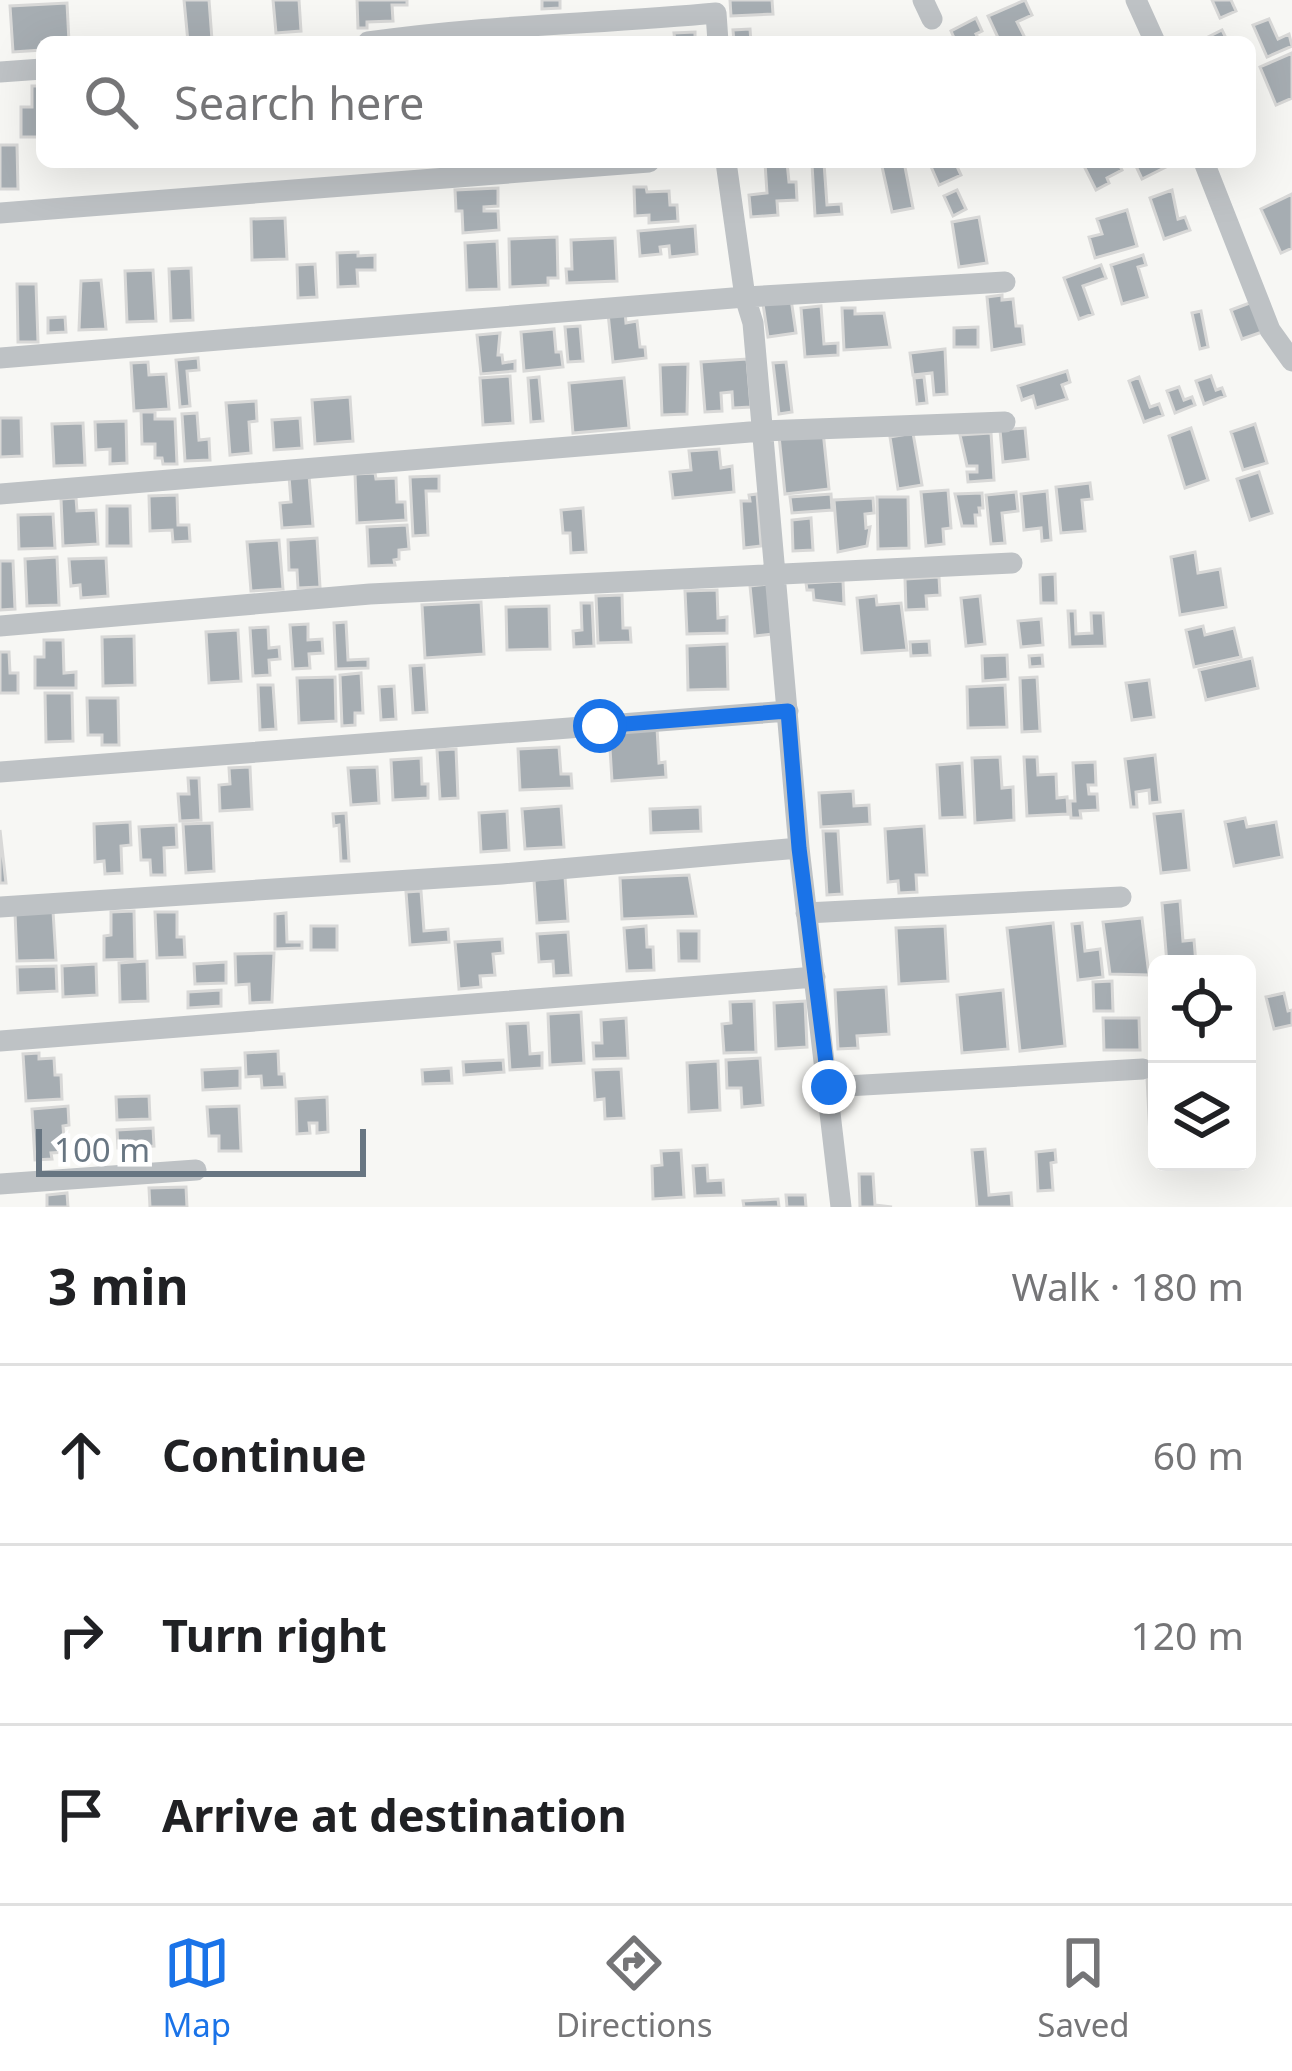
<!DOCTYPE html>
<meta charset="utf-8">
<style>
:root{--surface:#fff;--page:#f6f6f6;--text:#202124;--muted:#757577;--line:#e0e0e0;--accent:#1a73e8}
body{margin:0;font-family:"Noto Sans",sans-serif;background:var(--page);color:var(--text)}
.controls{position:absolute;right:36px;bottom:36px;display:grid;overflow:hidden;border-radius:18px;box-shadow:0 12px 48px #0002}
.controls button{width:108px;height:108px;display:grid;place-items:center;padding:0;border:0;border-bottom:3px solid var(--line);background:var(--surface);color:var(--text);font:60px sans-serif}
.scale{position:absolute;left:36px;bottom:30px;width:330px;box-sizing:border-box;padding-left:12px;border:6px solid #687682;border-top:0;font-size:33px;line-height:42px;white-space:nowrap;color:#687682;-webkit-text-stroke:9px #fff;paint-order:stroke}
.stop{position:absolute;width:36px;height:36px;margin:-27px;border:9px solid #1a73e8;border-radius:50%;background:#fff}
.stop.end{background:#1a73e8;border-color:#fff;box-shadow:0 3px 12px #0008}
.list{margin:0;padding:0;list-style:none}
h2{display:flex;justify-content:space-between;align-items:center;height:156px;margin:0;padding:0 48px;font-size:51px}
h2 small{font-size:39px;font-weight:400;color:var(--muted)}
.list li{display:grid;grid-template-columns:78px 1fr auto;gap:36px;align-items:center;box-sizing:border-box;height:180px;padding:0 48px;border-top:3px solid var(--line)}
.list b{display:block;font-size:45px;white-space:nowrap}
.list em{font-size:39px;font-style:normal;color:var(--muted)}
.icon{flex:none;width:66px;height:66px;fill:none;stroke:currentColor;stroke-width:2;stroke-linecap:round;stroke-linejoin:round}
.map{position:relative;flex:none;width:1292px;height:1207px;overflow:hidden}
.search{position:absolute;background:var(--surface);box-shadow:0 12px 48px #0002;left:36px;right:36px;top:36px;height:132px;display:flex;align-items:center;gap:30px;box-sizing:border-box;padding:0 42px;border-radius:18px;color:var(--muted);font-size:45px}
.sheet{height:696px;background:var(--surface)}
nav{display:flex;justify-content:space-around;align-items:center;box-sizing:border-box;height:168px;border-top:3px solid var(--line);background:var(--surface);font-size:33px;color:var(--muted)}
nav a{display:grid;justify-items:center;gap:6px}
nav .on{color:var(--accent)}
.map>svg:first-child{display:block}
.building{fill:#a6adb2;stroke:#d8d8d7;stroke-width:3}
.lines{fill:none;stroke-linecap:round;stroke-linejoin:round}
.minor{stroke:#bec2c5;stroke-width:21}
.route{stroke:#1a73e8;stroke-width:15}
</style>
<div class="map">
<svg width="1292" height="1207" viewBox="0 0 1292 1207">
<rect width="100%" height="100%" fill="#f7f7f4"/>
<!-- building -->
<path class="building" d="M184,0h25l3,40 -24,2z
M273,0h26l2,31 -25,2z
M357,0h50v5h-15l1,16 -26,1v6h-9z
M542,0h18v8l-18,1z
M730,0h42l1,14 -42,2z
M1025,0l7,15 -15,7 10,20h-27l-12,-26z
M1212,0h19l5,11 -16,7z
M67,3l2,39h-27v8l-29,2 -3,-46z
M976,18l6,13 -6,3 4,8h-28l3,-2 -4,-9z
M1269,19l9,20 11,-5 3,12 -25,11 -14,-32z
M750,29l1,13h-17l-1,-12z
M1222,30l6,12h-30z
M695,32v10h-20l-1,-9z
M1292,53v45l-16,7 -16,-38z
M32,86h10v51h-21v-30h11z
M0,145h17l1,44h-18z
M787,162l2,20h7l1,18 -20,1 1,14 -27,2 -2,-22 18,-2 -2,-30z
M881,162h23l9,46 -21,4z
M929,162h26l6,13 -22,10z
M1082,162h36l4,8 -15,8 2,5 -13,7z
M1134,162h42l-34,17z
M824,163l3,42 14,-1 1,10 -27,2 -3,-52z
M634,187h12l1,5 22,-1 1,14h7l1,16 -29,2v-8l-14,1z
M498,188v18l-14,1v4h14l1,19 -36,3 -1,-22h-6l-1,-21z
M957,190l9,19 -13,7 -9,-20z
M1172,190l6,29 7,-2 5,13 -26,9 -14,-41z
M1292,194v54l-11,5 -20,-44z
M1127,210l10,36 -42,12 -6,-21 13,-3 -5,-15z
M979,217l8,46 -28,4 -7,-45z
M285,218l2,41 -35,1 -1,-41z
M695,226l2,28 -27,3 -1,-11 -9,1 1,7 -21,2 -2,-25z
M557,237l1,41h-10v7l-38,2 -1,-48z
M615,238l2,43 -50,2 -1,-14h6l-1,-29z
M497,241l2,48 -32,1 -2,-47z
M358,252v4l17,-1v15h-18l1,16 -20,1 -1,-34z
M1143,255l3,10 -8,2 9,30 -25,7 -11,-39z
M315,264l2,33 -19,1 -1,-33z
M1101,265l5,13 -23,8 10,28 -14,5 -15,-41z
M191,268l2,52 -22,1 -2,-52z
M153,270l3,51 -29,1 -2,-51z
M101,280l5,49 -27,1 2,-49z
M17,284h19l2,58h-20z
M1002,295v5l11,-1 3,27h6l2,18 -32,6 -5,-53z
M791,299l5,34 -28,4 -5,-33z
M1255,301l10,30 -23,8 -11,-29z
M821,306l3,38 14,-1v12l-33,2 -4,-49z
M842,308h13v6l29,-1 6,34 -46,3z
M625,311l1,12 11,-2 3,26h5l1,11 -33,4 -5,-49z
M1201,311l7,36 -8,2 -8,-36z
M65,317l1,15 -18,1v-15z
M580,326l3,35 -15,1 -3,-35z
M978,327v20h-24v-19z
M554,329l2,23h5l2,15 -39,4 -3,-39z
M500,333l-2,22h4l1,8 12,-2v10l-34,3 -4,-39z
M945,349l2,45 -13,1 -2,-22 -19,2 -3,-22z
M198,358l1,12 -12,1 3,35 -10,1 -4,-47z
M747,359l4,48 -18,1 -1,-16 -11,1 1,18 -17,1 -4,-50z
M148,362l1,13 17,-1 3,35 -35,2 -3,-48z
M786,362l6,50 -13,2 -6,-51z
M688,364l-1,50 -25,1 -2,-50z
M1067,371l3,11 -8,3 5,14 -31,9 -3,-12 -11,4 -4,-14z
M510,376l3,47 -30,2 -3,-47z
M1211,376l5,14 6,-2 3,8 -21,8 -8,-23z
M539,377l4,44 -12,1 -3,-44z
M924,377l3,26 -10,1 -3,-26z
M1139,377l11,30 9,-3 4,11 -19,7 -15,-41z
M624,378l5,50 -56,5 -4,-50z
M1179,387l5,13 8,-3 3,8 -20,8 -8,-22z
M350,397l3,44 -38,3 -3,-44z
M256,401l1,20 -8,1 2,31 -21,2 -4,-52z
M141,412h14v7h20l2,45h-14l-1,-6h-7v-14h-13z
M197,413l2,27 10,-1 1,21 -25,1 -3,-47z
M0,418h21l1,38 -22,1z
M300,418l2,30 -28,2 -2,-30z
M126,421l1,42 -17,1v-15l-14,1 -1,-28z
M83,423l2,42 -31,1 -2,-42z
M1255,424l12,39 -24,7 -12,-38z
M1025,428l3,31 -25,3 -3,-32z
M1191,428l17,52 -23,8 -16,-52z
M823,431l6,58 -44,5 -6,-58z
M913,433l9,52 -24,4 -8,-52z
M991,433l3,47 -26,2 -1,-10h10v-6h-10l-7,-31z
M719,449l2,19 11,-2 2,26 -61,6 -3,-26 21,-2 -2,-19z
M1259,472l13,41 -22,7 -13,-41z
M375,473l1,6 20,-1 1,24h8l1,18 -49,3 -2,-49z
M309,475l4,51 -31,2 -2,-25 11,-1 -2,-26z
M439,476v15h-13l2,44 -15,1 -3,-59z
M1090,483l2,16 -10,1 3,31 -24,2 -5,-46z
M948,490l3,38 -8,1 1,15 -18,2 -5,-54z
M1047,491l4,49 -9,1 -1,-13 -17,2 -3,-36z
M1016,492l2,19 -16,2 3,30 -14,1 -5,-49z
M982,493l1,15h-4l1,7h-5l1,11h-14l-7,-32z
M757,494l4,52 -17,2 -3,-47h9l-1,-6z
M831,494l1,16 -40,3 -2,-16z
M177,495l1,30h11l1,16 -17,1 -1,-12 -22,1 -1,-35z
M877,497h31l1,51 -31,1z
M76,498l1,13 19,-1 2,34 -35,2 -2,-47z
M873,498l1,15 -9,1 1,14 4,-1 -3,19 -29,6 -4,-52z
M107,506h23l1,40h-24z
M583,508l3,44 -15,1 -1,-20h-7l-2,-23z
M53,514l2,34 -36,1 -1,-34z
M811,518l2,32 -20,1 -1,-31z
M407,525l2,24 -10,1v9l-5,1 1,5 -26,1 -2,-39z
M317,538l3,49 -22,1 -1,-18h-8l-1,-30z
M279,540l4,49 -32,2 -4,-49z
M1195,552l3,21 22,-4 6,38 -46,8 -9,-58z
M57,557l2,48 -32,1 -2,-47z
M106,558l2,38 -27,2 -1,-13 -9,1 -2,-27z
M0,561h13l2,48 -15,1z
M1055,574l1,29h-15l-1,-28z
M939,577l1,18 -14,1 1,13 -21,1 -1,-31z
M843,581l1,23 -30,-4 -1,-10h-6l-1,-7z
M768,584l5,50 -18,2 -5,-50z
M717,590l1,28 9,-1v16l-40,1 -2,-43z
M622,595l1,33h7l1,14 -33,1 -2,-47z
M876,596l1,9 24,-2 6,47 -45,3 -5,-55z
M980,596l5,48 -19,2 -5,-48z
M481,602l3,52 -59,4 -3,-53z
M581,603h11l2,43 -20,1 -1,-16 9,-1z
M549,606l1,43 -43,1 -1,-43z
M1068,611h7l1,23 16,-1 -1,-20h12l2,33 -35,1z
M1041,619l2,26 -22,2 -3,-26z
M346,622l2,38 20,-1v9l-32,1 -2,-46z
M308,624v16l14,-1 1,14 -14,1 1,14 -17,1 -3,-44z
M1203,626l2,9 29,-7 7,29 -47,10 -8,-37z
M268,627l1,21 10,-1 1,12 -11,1 1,15 -17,1 -3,-48z
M238,630l3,51 -32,2 -3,-51z
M134,636l1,49 -32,1 -1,-49z
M44,640h19l1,33 12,-1v16h-41v-31h9z
M929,641l1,14 -19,1 -1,-14z
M727,644l1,45 -40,1 -1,-44z
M0,652h9l1,21h8v20h-18z
M1007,655l1,24 -25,2 -1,-25z
M1042,655l1,11 -13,1 -1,-11z
M1252,658l6,30 -52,12 -7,-30z
M424,665l3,47 -14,1 -3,-47z
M361,673l2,40h-8v12l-13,1 -2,-51z
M335,677l1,44 -37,2 -2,-45z
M1037,677l3,54 -18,1 -2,-54z
M1149,680l5,37 -22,3 -6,-37z
M258,685h15l3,44 -16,1z
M1005,685l2,42 -39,1 -1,-41z
M394,686l2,33 -15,1 -2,-33z
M45,693h27l1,48 -27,1z
M87,698h31l1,47h-17v-10h-14z
M657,728l2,35 6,-1 1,15 -54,4 -3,-49z
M559,747l2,27h10l1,14 -52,2 -2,-41z
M456,749l2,49 -18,1 -3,-49z
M1155,755l5,47 -10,1 -1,-13 -13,2 1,15h-6l-6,-48z
M1000,757l2,31 11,-1 1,33 -39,3 -3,-65z
M1024,757h13l1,18 18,-1 1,24 10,-1 1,17 -41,2z
M421,758l1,26h6v14l-35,2 -2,-40z
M1095,762l1,23h-8l1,9h8l1,16 -18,1 1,7h-10l-1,-17h5l-2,-38z
M962,763l3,54 -25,1 -3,-53z
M250,767l2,42 -32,2 -1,-26 11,-1 -1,-16z
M377,767l2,36 -28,2 -3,-37z
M188,778h11l2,42 -21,1 -2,-27h11z
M853,791l1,15 15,-1 1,19 -49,3 -2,-34z
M561,806l3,41 -39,2 -3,-40z
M700,807l1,24 -50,2 -1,-24z
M507,811l2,39 -28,2 -2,-39z
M1183,811l6,59 -28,3 -7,-59z
M346,813l3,48h-8l-2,-36 -5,1 -1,-12z
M1245,818l2,9 29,-5 6,35 -48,9 -9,-44z
M130,822l1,23 -10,1 1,27 -17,1 -1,-13 -9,1 -1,-38z
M212,823l2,48 -28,2 -3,-49z
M176,825l1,22 -13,1 1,27h-14l-1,-15h-9l-2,-33z
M924,826l3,49h-11l1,17 -18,1 -1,-12 -10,1 -3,-53z
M0,830l6,53h-6z
M823,831h15l4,63 -15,1z
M689,875l7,41 -74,3 -2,-41z
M565,877l3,44 -31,2 -3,-43z
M421,891l3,40 24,-2 1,13 -39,3 -4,-53z
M1180,901l3,40 11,-1 2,24h-29l-5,-61z
M53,911l3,49 -39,1 -2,-48z
M134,911l1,48 -31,1v-24l7,-1v-23z
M155,912h22v25h7l1,20 -28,1z
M286,913l1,29h15v6l-27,1v-35z
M1142,918l7,57 -39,-1 -7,-52z
M1053,923l12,123 -45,5 -13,-123z
M1082,923l3,28 15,-2 3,28 -25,3 -6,-56z
M311,926h26v24h-26z
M646,926l1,21h6l1,23 -27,1 -3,-43z
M945,926l3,55 -49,3 -3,-56z
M678,931h21v30h-20z
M568,932l3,43 -17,1 -1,-15 -14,1 -2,-28z
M502,939l1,14 -10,1 2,21 -15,1 1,11 -22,2 -4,-47z
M274,953l-2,49 -22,1 -1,-19 -13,1 -1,-31z
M147,961l1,40 -28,1 -1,-39z
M226,962v21l-31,1 -1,-20z
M96,964l1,31 -34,2 -1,-31z
M56,966l1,25 -39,2 -1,-26z
M1112,981l1,30h-19l-1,-29z
M886,987l3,47 -32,2 1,12 -20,1 -3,-59z
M221,990v16l-33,2v-16z
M1003,990l5,59 -46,4 -5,-58z
M1284,993l4,18 4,-1v15l-18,4 -8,-32z
M754,1001l2,51 -32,1 -2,-29 9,-1 -1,-21z
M805,1001l2,46 -31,2 -2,-46z
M581,1012l3,51 -34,2 -2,-51z
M1151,1015h6v26h-6z
M626,1018l2,40 -34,1 -1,-16h9l-1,-23z
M1103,1018h36l1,32h-36z
M528,1023l2,31 12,-1v15l-32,2 -3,-46z
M278,1051l1,23h5l1,13 -23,1 -1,-12 -15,1 -1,-24z
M39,1053v6l15,-1 1,17h6l1,24 -36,2 -3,-47z
M760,1058l3,47 -21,2 -1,-19h-14l-1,-28z
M503,1060l1,12 -40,3 -1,-13z
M718,1061l2,49 -31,2 -2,-49z
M240,1068v20l-37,2 -1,-20z
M451,1068l1,15 -29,1 -1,-14z
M621,1069l3,49 -19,1 -1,-20 -9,1 -2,-30z
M1147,1078h10v57l-7,1z
M149,1096l1,23 -33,1 -1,-23z
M327,1097l1,35 -11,1v-10h-8l1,10 -13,1 -1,-35z
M68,1106l1,19 -6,1 2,26 -14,1 1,6 -17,1 -3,-51z
M239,1106l2,45h-22v-15h-10l-2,-29z
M153,1128l1,18 -36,2 -1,-18z
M985,1149l4,46 22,-2 1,14h-35l-5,-57z
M681,1150l3,47 -31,2 -1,-33 10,-1 -1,-14z
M1055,1150l1,12 -5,1 2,27 -15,1 -2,-39z
M707,1165l1,16 15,-1 1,15 -29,1 -2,-30z
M859,1174h14l2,31 17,2h-32z
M186,1187l1,20h-37l-1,-19z
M67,1193l1,14h-21v-12z
M786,1195h19l1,12h-19z
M778,1199l1,8h-35l-1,-6z"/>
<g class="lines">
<!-- minor -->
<path class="minor" d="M923,0l9,19
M1136,0l19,42
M368,42c115,-17 232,-18 348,-29l2,29
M0,72l42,-3
M726,162l19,135 8,26 46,525 42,359
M1204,162l66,168 22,31
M0,213l649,-51
M0,358l745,-61 260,-15
M0,494l762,-63 243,-9
M0,626l370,-32 642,-31
M0,772l788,-61
M0,907l502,-33 297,-26
M806,913l315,-16
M0,1041l815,-64
M829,1087l314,-18
M0,1184l196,-14"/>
</g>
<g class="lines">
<!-- route -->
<path class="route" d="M600,726l188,-15 11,137 30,239"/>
</g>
</svg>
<div class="controls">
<button><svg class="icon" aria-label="locate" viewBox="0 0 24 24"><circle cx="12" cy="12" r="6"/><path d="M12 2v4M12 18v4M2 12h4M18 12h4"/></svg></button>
<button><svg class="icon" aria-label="layers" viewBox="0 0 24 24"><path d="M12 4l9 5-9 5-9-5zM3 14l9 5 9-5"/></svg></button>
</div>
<div class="scale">100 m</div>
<div class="stop" style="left:600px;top:726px"></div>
<div class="stop end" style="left:829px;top:1087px"></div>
<div class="search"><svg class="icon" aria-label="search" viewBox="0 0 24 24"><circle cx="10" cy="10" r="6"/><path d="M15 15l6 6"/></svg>Search here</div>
</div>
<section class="sheet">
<h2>3 min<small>Walk · 180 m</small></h2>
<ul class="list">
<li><svg class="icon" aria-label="ahead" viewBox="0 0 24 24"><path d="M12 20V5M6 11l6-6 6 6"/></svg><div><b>Continue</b></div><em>60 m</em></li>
<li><svg class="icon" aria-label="right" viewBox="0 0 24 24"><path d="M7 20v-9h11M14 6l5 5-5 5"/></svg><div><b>Turn right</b></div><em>120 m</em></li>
<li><svg class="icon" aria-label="arrive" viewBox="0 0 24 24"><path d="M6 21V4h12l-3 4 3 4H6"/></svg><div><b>Arrive at destination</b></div></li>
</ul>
</section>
<nav>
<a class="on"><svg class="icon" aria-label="map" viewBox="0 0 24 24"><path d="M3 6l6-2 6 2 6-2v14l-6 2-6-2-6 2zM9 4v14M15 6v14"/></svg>Map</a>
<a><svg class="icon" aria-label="directions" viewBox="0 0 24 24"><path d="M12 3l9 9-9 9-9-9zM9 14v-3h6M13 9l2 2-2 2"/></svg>Directions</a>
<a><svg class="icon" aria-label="saved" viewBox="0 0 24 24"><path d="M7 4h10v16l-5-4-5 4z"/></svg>Saved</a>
</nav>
